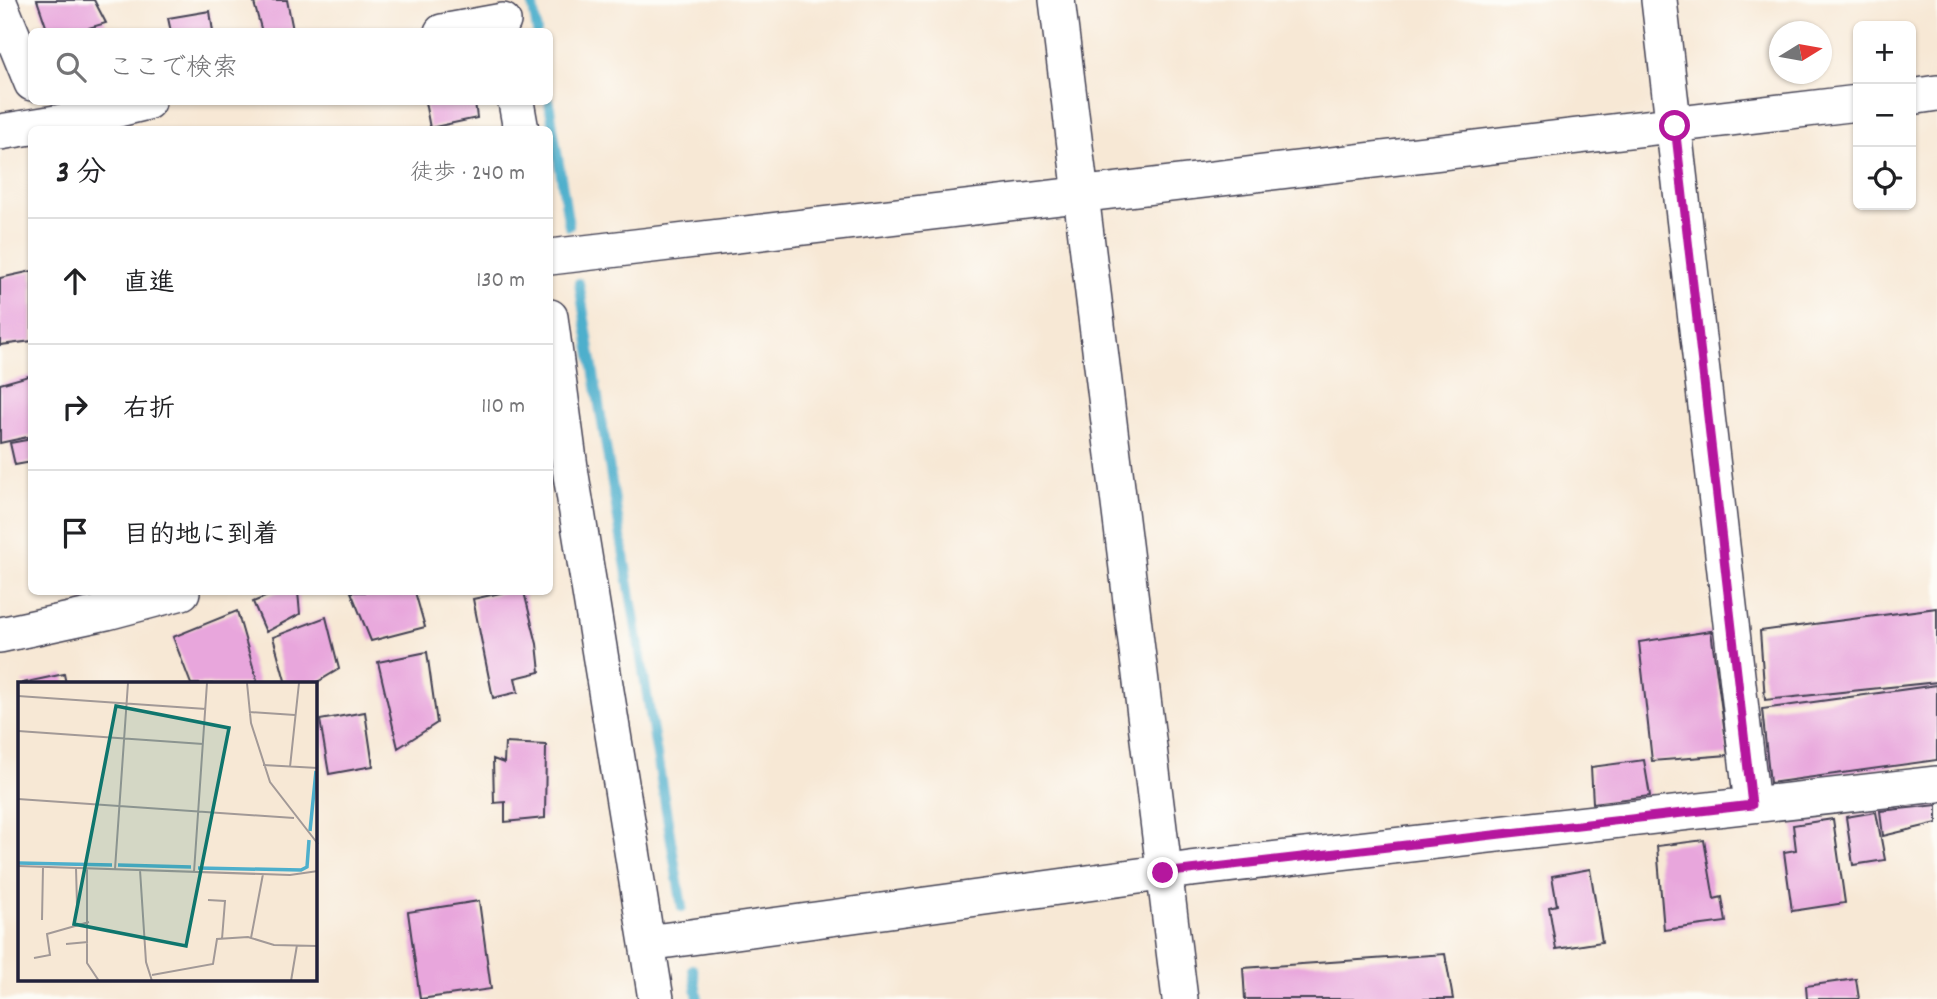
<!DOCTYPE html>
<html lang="ja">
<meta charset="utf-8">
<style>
:root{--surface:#fff;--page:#f6f6f6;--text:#202124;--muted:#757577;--line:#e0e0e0}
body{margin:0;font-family:Dekko,"Klee One",sans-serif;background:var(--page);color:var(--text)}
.controls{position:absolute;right:21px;top:21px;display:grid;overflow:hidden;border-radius:10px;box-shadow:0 2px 5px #0004}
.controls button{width:63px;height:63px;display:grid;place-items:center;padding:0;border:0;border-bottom:2px solid var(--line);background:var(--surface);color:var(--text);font:35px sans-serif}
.compass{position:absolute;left:1769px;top:21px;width:63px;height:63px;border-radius:50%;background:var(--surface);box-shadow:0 2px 5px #0004;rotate:79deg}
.stop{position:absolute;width:21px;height:21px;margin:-16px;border:5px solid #b5179e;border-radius:50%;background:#fff}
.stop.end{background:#b5179e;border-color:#fff;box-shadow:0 2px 7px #0008}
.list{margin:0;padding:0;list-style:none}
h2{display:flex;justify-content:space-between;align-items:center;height:91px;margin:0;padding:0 28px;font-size:30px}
h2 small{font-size:23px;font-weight:400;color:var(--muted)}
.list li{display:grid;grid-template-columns:46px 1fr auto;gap:21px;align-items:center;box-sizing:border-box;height:126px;padding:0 28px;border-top:2px solid var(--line)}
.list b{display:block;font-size:26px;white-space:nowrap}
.list em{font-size:23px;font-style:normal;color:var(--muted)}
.icon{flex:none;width:38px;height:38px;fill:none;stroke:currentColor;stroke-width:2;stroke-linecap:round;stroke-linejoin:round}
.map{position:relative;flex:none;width:1937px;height:999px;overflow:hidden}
.search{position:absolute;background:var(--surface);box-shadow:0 2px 5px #0004;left:28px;top:28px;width:525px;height:77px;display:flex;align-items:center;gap:18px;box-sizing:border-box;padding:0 24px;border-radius:10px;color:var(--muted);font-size:26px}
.panel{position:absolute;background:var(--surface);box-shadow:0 2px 5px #0004;left:28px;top:126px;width:525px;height:469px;border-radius:10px}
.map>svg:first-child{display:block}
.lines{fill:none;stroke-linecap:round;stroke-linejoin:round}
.stream{stroke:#4dafcc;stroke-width:10}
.building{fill:#e8a6dc}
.minor-casing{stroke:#424052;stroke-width:38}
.minor{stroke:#fff;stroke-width:35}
.route{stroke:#b5179e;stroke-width:9}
.inset-river{fill:none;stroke:#4dafcc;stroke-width:3.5}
.inset-road{fill:none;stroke:#a29997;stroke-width:2}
.view{fill:#0f766e;fill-opacity:0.15;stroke:#0f766e;stroke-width:3.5}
.inset-edge{fill:none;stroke:#22223b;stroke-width:3.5}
</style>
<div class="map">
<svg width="1937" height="999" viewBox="0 0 1937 999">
<rect width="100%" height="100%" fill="#fdfcf7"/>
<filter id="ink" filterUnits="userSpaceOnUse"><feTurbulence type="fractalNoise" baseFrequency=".0143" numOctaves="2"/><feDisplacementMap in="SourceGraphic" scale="14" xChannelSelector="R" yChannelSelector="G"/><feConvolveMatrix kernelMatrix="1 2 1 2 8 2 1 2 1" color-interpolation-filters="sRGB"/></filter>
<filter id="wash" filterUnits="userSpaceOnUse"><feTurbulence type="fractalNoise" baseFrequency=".00686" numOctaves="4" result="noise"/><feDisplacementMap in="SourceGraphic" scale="28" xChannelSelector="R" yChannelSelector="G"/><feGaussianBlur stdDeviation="1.57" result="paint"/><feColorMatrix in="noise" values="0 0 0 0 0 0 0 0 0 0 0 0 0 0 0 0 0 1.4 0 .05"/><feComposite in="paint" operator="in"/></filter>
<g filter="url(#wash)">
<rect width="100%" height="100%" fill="#f7e8d5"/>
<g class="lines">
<!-- stream -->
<path class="stream" d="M532,0l5,32
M549,102l20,124
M579,283l103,624
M693,969l5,30"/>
</g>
<g id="blocks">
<!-- building -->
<path class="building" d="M37,0h57l12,23 -31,9h-27z
M264,0h23l6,30 -31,2 -8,-29z
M210,11l3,21h-42l-3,-14z
M425,102h50l2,16 -47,10z
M32,271v70l-32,4v-67z
M32,375v61l-32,7v-59z
M32,439v23l-17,3 -5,-22z
M80,592h24l2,13 -21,7z
M277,592h21l2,22 -34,18 -13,-30z
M351,592h64l10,35 -54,14z
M505,592h19l13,52 3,28 -25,6 3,14 -25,6 -20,-99z
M1937,608v74l-172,18 -5,-69z
M237,611l21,73h-67l-18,-47z
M326,617l13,52 -25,15h-28l-13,-47z
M1711,631l17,124 -76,6 -13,-119z
M427,652l10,71 -39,25 -20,-86z
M64,674l2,10h-44v-1z
M1937,685v75l-167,23 -8,-74z
M365,712l8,54 -44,8 -9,-54z
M505,743l41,2 -1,73 -40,4v-20l-11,1 -1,-44 11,4z
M1644,760l6,36 -57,7 -2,-36z
M1937,805v18l-54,13 -3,-25z
M1876,812l9,48 -32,5 -7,-48z
M1833,819l12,84 -53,8 -8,-59 12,-2 -3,-25z
M1704,840l10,59 8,-2 4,25 -62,8 -7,-84z
M1590,869l12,73 -46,7 -7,-42 8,-2 -5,-29z
M479,901l12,88 -71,10 -12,-87z
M1445,954l8,45h-208l-2,-31z
M1856,979l3,20h-52l-1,-13z"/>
</g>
</g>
<g filter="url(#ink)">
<use href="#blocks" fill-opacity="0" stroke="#424052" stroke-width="2"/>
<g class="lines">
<!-- minor casing -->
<g class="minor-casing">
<path id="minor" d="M1057,0l123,999
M1659,0l93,805
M0,5l32,78
M442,32l61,-11
M1911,97l26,-4
M516,102l5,28
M0,132l74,-12 73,-18
M550,257l1308,-154
M550,317l21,158 85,524
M0,635l107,-23 75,-20
M647,943l543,-74 747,-85"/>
</g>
<!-- minor -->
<use href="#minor" class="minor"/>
</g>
</g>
<g class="lines" filter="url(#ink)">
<!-- route -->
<path class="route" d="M1163,873l589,-68 -77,-679"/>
</g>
<!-- overview -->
<g transform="translate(18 682)">
<rect width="299" height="299" fill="#f7e8d5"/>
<path class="inset-river" d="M292,149l6,-60M0,181l94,2M100,183l73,2M180,186l103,2 6,-3 2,-27"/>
<path class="inset-road" d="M229,1l4,40 19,59 48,62M0,14l188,13M231,30l46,3M0,49l185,13M245,83l55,3M272,85l9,-84M0,117l276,19M0,184l272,9 28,-4M58,186l1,37M69,186v95l12,18M97,187l13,-186M122,188l6,92 6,19M176,190l13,-189M190,218l17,1 -3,38M24,238l1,-53M233,256l12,-64M48,262l22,-2M16,276l16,-3 -3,-21 42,-12M134,293l61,-11 4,-25 31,-2 26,8 44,1M273,299l6,-36"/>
<path class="view" d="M98,24l113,22 -43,218 -112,-22z"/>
<rect width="299" height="299" class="inset-edge"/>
</g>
</svg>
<div class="controls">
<button>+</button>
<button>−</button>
<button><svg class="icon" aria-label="locate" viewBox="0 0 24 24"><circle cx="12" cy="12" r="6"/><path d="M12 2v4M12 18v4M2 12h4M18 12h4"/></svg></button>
</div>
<svg class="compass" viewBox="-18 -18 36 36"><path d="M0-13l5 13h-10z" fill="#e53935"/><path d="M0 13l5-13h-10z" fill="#757577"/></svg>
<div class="stop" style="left:1675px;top:126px"></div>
<div class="stop end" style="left:1163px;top:873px"></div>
<div class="search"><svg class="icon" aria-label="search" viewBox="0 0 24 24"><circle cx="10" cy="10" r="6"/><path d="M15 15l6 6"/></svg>ここで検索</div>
<section class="panel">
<h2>3 分<small>徒歩 · 240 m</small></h2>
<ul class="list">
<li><svg class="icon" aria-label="ahead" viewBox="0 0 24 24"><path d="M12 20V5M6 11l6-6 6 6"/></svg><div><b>直進</b></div><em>130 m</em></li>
<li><svg class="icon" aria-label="right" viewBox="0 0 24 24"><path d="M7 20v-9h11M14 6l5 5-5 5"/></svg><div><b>右折</b></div><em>110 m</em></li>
<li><svg class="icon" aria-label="arrive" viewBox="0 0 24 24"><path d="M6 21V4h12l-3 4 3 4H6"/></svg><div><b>目的地に到着</b></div></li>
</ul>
</section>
</div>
